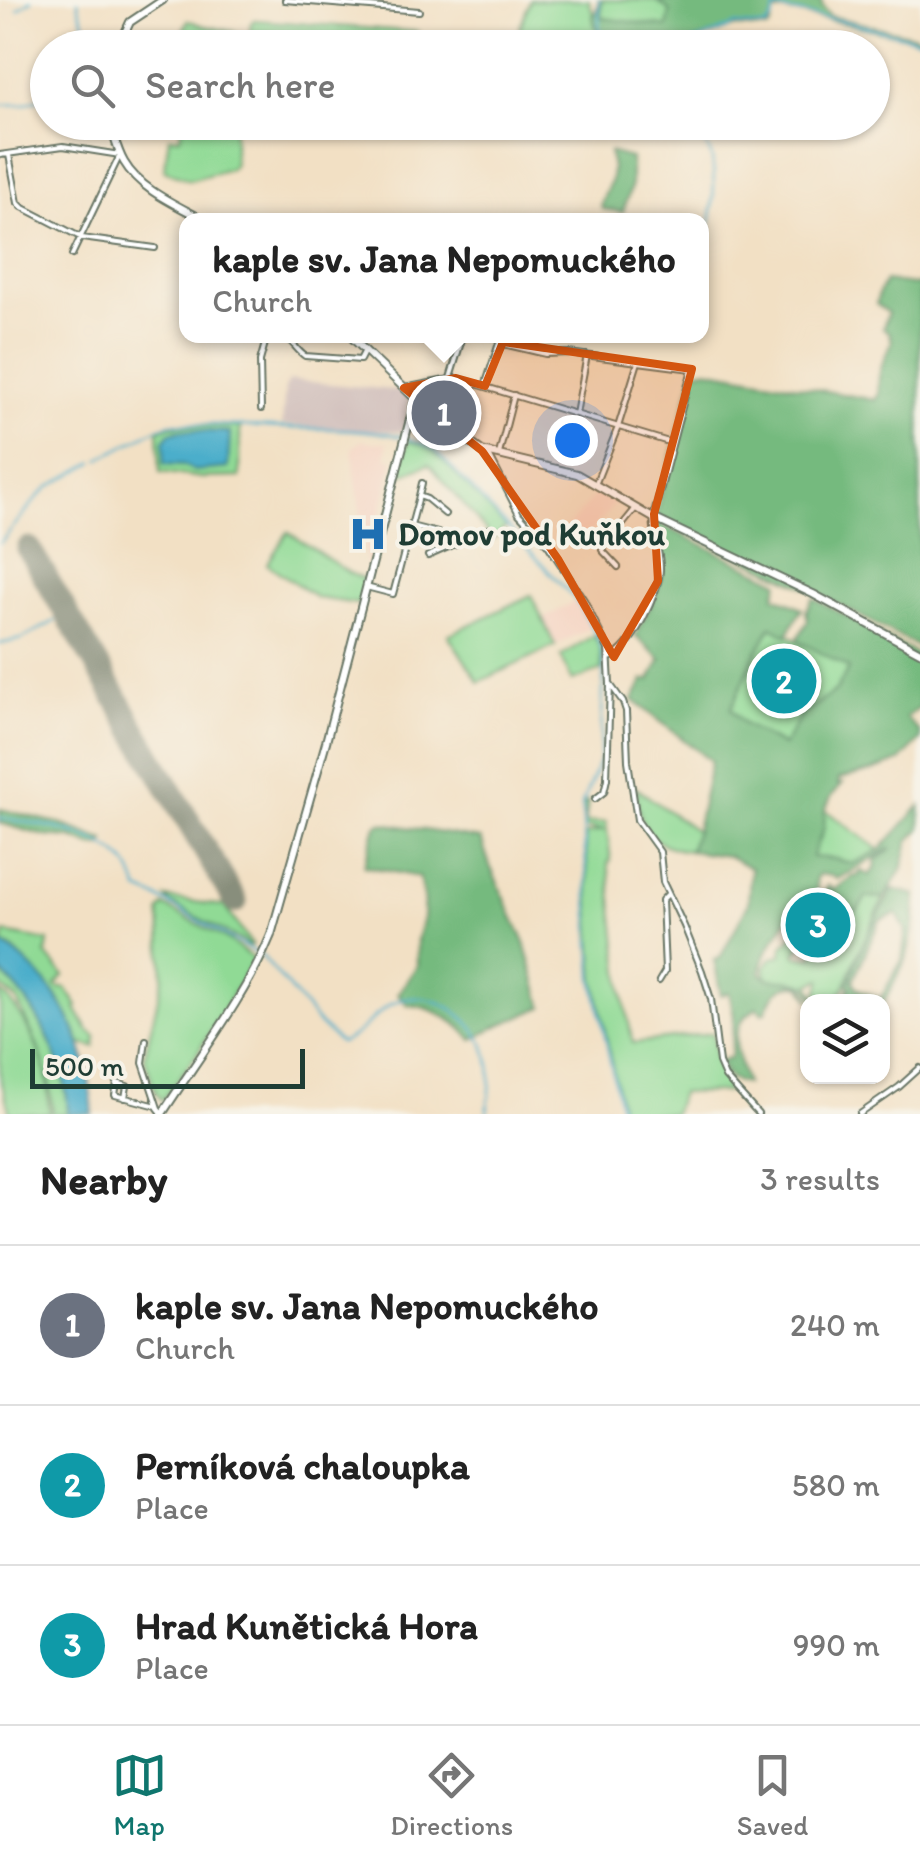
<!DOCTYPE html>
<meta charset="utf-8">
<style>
:root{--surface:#fff;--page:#f2f2f2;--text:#222;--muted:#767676;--line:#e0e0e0;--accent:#0f766e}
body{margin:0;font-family:Itim,sans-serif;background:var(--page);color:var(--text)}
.controls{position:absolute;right:30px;bottom:30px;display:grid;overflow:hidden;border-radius:20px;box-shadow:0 2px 8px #0004}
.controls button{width:90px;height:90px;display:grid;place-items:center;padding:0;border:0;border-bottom:2px solid var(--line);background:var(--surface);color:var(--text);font:50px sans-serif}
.scale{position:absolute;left:30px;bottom:25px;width:275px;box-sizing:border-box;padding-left:10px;border:5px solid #1f3d34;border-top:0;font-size:28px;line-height:35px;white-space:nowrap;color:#1f3d34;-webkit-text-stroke:8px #f7f3e8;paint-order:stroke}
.you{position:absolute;left:572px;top:440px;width:35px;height:35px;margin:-25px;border:8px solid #fff;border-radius:50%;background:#1a73e8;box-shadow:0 0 0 15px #1a73e833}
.badge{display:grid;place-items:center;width:65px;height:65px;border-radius:50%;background:var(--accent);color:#fff;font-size:32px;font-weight:700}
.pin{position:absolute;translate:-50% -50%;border:5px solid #fff;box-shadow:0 2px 10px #0006}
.popup{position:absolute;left:179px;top:213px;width:530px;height:130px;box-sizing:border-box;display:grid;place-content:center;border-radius:20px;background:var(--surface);filter:drop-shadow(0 2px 8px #0005);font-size:32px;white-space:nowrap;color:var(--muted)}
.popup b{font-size:38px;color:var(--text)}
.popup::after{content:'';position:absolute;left:50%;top:100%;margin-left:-20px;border:20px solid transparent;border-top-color:var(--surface)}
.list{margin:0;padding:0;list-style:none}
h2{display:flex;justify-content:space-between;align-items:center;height:130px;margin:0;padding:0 40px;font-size:42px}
h2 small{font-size:32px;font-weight:400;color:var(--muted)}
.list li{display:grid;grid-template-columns:65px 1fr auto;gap:30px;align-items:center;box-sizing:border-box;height:160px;padding:0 40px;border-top:2px solid var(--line)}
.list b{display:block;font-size:38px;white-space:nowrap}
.list p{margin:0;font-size:32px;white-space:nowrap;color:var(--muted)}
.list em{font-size:32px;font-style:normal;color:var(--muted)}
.icon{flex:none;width:55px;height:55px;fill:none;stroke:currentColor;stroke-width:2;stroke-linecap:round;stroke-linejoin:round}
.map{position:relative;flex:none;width:920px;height:1114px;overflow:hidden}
.search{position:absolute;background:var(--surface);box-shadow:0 2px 8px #0004;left:30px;right:30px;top:30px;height:110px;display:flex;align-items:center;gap:25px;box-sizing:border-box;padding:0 35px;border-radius:55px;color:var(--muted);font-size:38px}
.sheet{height:610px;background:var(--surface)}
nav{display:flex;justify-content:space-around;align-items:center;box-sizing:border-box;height:140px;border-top:2px solid var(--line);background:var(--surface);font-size:28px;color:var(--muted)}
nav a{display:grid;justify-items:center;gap:5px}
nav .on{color:var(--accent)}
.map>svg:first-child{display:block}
.built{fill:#f5d3c1}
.industrial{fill:#d1c0bc}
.green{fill:#90da95;stroke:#588c64;stroke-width:2.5}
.forest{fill:#74ba7e;stroke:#4a7c59;stroke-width:2.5;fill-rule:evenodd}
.water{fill:#4caecb;stroke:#367680;stroke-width:2.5}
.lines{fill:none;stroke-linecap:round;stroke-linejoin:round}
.stream{stroke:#4caecb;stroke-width:2.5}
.runway{stroke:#888e7c;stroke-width:25}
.minor-casing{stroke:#697666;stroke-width:8}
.tertiary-casing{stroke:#697666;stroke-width:10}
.minor{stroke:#fff;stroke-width:4}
.tertiary{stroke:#fff;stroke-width:6}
.marked{fill:#d45610;fill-opacity:0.2;stroke:#d45610;stroke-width:8;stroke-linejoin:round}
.labels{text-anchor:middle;stroke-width:8;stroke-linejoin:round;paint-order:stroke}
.poi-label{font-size:32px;font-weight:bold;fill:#1f3d34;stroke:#f7f3e8;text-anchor:start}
</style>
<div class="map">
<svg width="920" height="1114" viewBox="0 0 920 1114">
<rect width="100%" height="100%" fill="#f7f3e8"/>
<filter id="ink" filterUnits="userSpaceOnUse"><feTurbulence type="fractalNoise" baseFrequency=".01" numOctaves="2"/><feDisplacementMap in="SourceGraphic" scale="20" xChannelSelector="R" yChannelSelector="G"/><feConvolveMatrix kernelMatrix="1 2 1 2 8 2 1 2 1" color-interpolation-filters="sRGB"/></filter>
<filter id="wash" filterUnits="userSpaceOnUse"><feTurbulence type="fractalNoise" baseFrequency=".0048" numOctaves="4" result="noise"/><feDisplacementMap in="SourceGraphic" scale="40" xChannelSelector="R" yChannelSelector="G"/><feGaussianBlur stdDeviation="2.25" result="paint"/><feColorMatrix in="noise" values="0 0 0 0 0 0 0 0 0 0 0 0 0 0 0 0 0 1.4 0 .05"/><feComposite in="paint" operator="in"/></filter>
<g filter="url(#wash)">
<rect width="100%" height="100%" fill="#f2e0c4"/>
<!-- built -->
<path class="built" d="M361,441l26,2 -1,15 8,1 -27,109 -15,-120z
M597,493l18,10 -32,39 -17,-14z
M575,601l15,27 -35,18 -12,-27z"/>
<!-- industrial -->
<path class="industrial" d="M289,380l114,11 7,6 -6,35 -122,-7 3,-37z"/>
<!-- green -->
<path class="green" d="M530,0h59l14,47 -84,1 1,-21z
M601,0h55l15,11 -3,16 -67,-9z
M188,20l16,6 40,8v13h-68z
M254,20l164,12 1,1 -3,14h-168l3,-24z
M182,123h52v41l-4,5 -40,11 -26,-10 5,-33h11z
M173,425l67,2v50l-38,1 -42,-6 -2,-42z
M408,441l14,3 11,6 73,77 -13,12 -64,-75 -30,12z
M288,532l61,41 17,7 -7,24 -42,-6 -50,-34z
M531,595l24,51 -76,36 -31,-47z
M772,626l77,42 -13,23 -34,23 -18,32 -40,-22 -13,-15 24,-53z
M594,635l6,13 2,22 -30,11 -11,-25z
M635,787l61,44 -7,20c-42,-5 -50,-25 -54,-64z
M588,802l-3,21 21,-1 5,39 -3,1 14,127 11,54 80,-10 4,31 10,18v10l-47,1 -7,21h-51l-27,-134 -10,-146 19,-4 -19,-2 -2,-24z
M825,810l55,40 -28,14 -16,-5 -24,-1v-4l10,-19z
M821,897l-19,32 9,4 -2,7 -9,-1 -1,11 -4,3 2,3 15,2 5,-14 -6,-3 2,-7 7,3 14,-18 5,5v5l3,-7 -3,-12 3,10 18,-13 6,-10 18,1 -28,59 -12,32 -6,8 -10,4 -5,-1 -5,-7 4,-14 -12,5 6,13 6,4h-6l-9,-16 -20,-5 -14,1 -6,-4 -2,-9 5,-9 12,-4 1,-9c16,-13 19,-33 38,-49z
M166,898l58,8 28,39 -5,1 -3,-4 -74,-39z
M164,906l64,34 26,19 -57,95 -35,47 -6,-8 -12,-36 19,-80 -3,-65z
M5,933l43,8 -2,13 18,22 -8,9 3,3h7l12,18 -2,2 12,22 8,6 -1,11 -15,-3c-17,-47 -34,-63 -69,-96l-8,-3z
M0,972c35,28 69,97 68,142h-15l-4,-35 -13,-37 -19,-42 -17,-14z
M0,992c21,14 44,65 47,90 1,11 1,21 3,32h-40l-10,-37z"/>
<!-- forest -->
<path class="forest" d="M598,0h3v18l66,9 3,-16 -14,-11h166v6l8,10 90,21v3l-123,-27 -16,-2 -7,2 -3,12 -4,4 -30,-2 -9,2 -45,18h-80l-10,-28 6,-16z
M609,152l22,6v29l-8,25 -21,-3 -1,-5 10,-24 1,-12z
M885,281l28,4 7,-1v364l-107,-57 -157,-75 38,-145 12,-2 169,31 4,-6c-3,-20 5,-35 13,-53l-3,-9 -6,-4 5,-15 -12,-9 3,-11z
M656,522l123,60 -4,14 27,12 -15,27 -16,-8 -16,29 -24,53 13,15 39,22 19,-32 34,-23 13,-23 -52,-28 11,-20 -2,-8 7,-14 107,58v52l-14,9 14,16v7l-20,21 -28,10 -33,8 -1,6 4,-1 -11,13 -6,13 -1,18 -12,29 24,2 16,5 28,-14 40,-44v23l-11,12 -7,29 -18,28 -18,-1 -8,13 -15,11 -4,-11 1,-12 -10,-6 -9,5 7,-12 6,5 20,-14h4l3,-5 8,4 6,-6 1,-9 15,-10 -2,-1c-18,11 -33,21 -52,30l-5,-3 -13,-2 -3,4 1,13c-8,6 -22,12 -27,21 -2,2 -2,5 -3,8 -10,18 -24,30 -26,52 9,12 17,6 29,9 4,1 8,3 13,3l8,17 -9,-15c-20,-5 -30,9 -36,25l-4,2 -5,-6c-4,4 -9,7 -13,11 -15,19 -4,46 2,66 -16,-3 -19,-7 -25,-21l-1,-2 11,-4 3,-41 -5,-24 -8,3 -7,-35 6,-2 28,-54 3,-36 -23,-12 -39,-5 7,-20 15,-70 -78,-61 11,-20h6l11,-21 -26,-23 20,-39 8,-25 -9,-47z
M0,809l61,15 44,17 -3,6 -10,-1 -20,-8 -27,-2 -45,-13z
M381,823l100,16 9,27 35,77 18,64 -48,20 -22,13c-13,-17 -43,-35 -65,-35l-10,-11 19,-28v-26l6,-22 1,-20 -5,-21 -55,-11 12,-40z
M893,889l23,6 -2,31 -8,34 -23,44 -1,-2 -31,-1 -5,-6 4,-8 -2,-2c10,-34 27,-66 45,-96zM897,914l9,17 -4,29 -22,39 -22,-10 -5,-8 27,-61z"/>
<!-- water -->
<path class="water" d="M180,430l50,2 -2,36 -34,3 -10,-6 -20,-1v-23l6,-8z
M0,943c14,7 25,18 36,29 39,39 54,89 57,142h-25c0,-47 -32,-112 -68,-142z"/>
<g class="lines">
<!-- stream -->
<path class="stream" d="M78,0c1,17 13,30 10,48
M599,0v26l6,20 7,2
M18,10l14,-10
M680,48l56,-23 30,2 7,-9 2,-9 68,12 77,19
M0,105l24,-1 24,-8
M696,122c3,15 14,26 16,37 6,37 -5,74 -9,111
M100,459l58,-31 15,-5c39,2 78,3 118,5 40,1 112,-1 145,23l140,149 20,34 6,18 2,13 -4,95 -18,44 11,174 28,136
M0,543l38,-46 11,-10 45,-25
M0,644l22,-5 33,-18
M0,818c36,5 110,16 130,51 4,6 6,15 9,21l19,8 104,58 58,69 20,18c22,-6 34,-32 55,-41 40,-16 85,19 94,58 4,17 0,37 -2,54"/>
<!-- runway -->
<path class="runway" d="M29,549l206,352"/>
</g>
</g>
<g filter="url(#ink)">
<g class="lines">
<!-- minor casing -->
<g class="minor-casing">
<path id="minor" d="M285,0l134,11
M0,155l63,-9 57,9 -48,100
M9,155l9,48 4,4 60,31 73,10
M283,336c10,5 13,14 22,20l55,4 5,-10
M450,378l13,-42
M485,386l14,-43 47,11 23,-1 123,16 -38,145c-3,20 7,36 6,56 -1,23 -28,79 -50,88
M404,388l52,-10 216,65
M261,409l-1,-48 7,-25
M576,414l11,-59
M488,453l31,61 29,31 36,55 24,49 2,35 -3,95 -3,13 -9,7
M499,454l15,-59
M595,485l23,-58 20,-65
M419,496l3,-13
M411,526l8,-30 8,3 18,15
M428,556l61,-27
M618,567l-16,-17 34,-42
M366,587l27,7 18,-68 27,7 11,14
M610,684l13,18 3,9 2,50 9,59 23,32 3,30 21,44 18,45 9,28 8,64 6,14 33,37
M659,981l6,-10 -3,-71 6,-6
M146,1040l-3,23 15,45 4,5
M125,1098l2,-12 -10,-3 -2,12 42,11
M860,1114l39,-27 21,-19"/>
</g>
<!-- tertiary casing -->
<g class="tertiary-casing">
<path id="tertiary" d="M118,48l12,-26 33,-22
M109,122c5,13 8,28 15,40 16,28 53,43 80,58
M350,336l81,78 51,37 95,23 76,44 160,76 107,58
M162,1114c36,-56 84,-118 109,-179l55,-193 89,-342"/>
</g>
<!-- minor -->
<use href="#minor" class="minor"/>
<!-- tertiary -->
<use href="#tertiary" class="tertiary"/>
</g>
</g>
<!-- marked area -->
<path class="marked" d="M503,342l189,27 -38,145 4,67 -44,76 -56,-98 -76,-108 -78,-63 52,-10 29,8z"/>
<!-- icons -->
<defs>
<g id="hospital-bare" transform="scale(3)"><path d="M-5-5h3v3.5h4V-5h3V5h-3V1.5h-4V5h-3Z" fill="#1f6fb2" stroke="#f7f3e8" stroke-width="2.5" paint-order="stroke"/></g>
</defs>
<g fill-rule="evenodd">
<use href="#hospital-bare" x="368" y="534"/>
</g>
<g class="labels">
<!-- poi labels -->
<g class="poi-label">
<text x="398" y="545">Domov pod Kuňkou</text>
</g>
</g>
</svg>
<div class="controls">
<button><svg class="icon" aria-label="layers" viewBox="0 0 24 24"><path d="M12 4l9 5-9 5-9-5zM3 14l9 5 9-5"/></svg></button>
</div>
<div class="scale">500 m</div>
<div class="you"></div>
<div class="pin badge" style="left:444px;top:413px;background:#6b7280">1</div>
<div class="popup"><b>kaple sv. Jana Nepomuckého</b>Church</div>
<div class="pin badge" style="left:784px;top:681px;background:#0f9aa8">2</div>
<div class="pin badge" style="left:818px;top:925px;background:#0f9aa8">3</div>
<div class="search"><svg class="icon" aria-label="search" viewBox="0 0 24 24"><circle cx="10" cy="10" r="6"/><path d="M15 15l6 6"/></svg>Search here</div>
</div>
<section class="sheet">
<h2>Nearby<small>3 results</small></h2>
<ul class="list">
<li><span class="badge" style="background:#6b7280">1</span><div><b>kaple sv. Jana Nepomuckého</b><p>Church</p></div><em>240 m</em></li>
<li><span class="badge" style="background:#0f9aa8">2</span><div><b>Perníková chaloupka</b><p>Place</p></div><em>580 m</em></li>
<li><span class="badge" style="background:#0f9aa8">3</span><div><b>Hrad Kunětická Hora</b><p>Place</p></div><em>990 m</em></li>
</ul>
</section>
<nav>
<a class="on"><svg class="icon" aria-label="map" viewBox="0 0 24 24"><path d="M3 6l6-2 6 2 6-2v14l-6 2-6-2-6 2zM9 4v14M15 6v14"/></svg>Map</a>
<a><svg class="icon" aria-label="directions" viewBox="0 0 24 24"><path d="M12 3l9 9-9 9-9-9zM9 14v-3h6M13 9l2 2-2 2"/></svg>Directions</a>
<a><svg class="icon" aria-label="saved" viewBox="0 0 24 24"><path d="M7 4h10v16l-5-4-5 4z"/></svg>Saved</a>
</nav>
